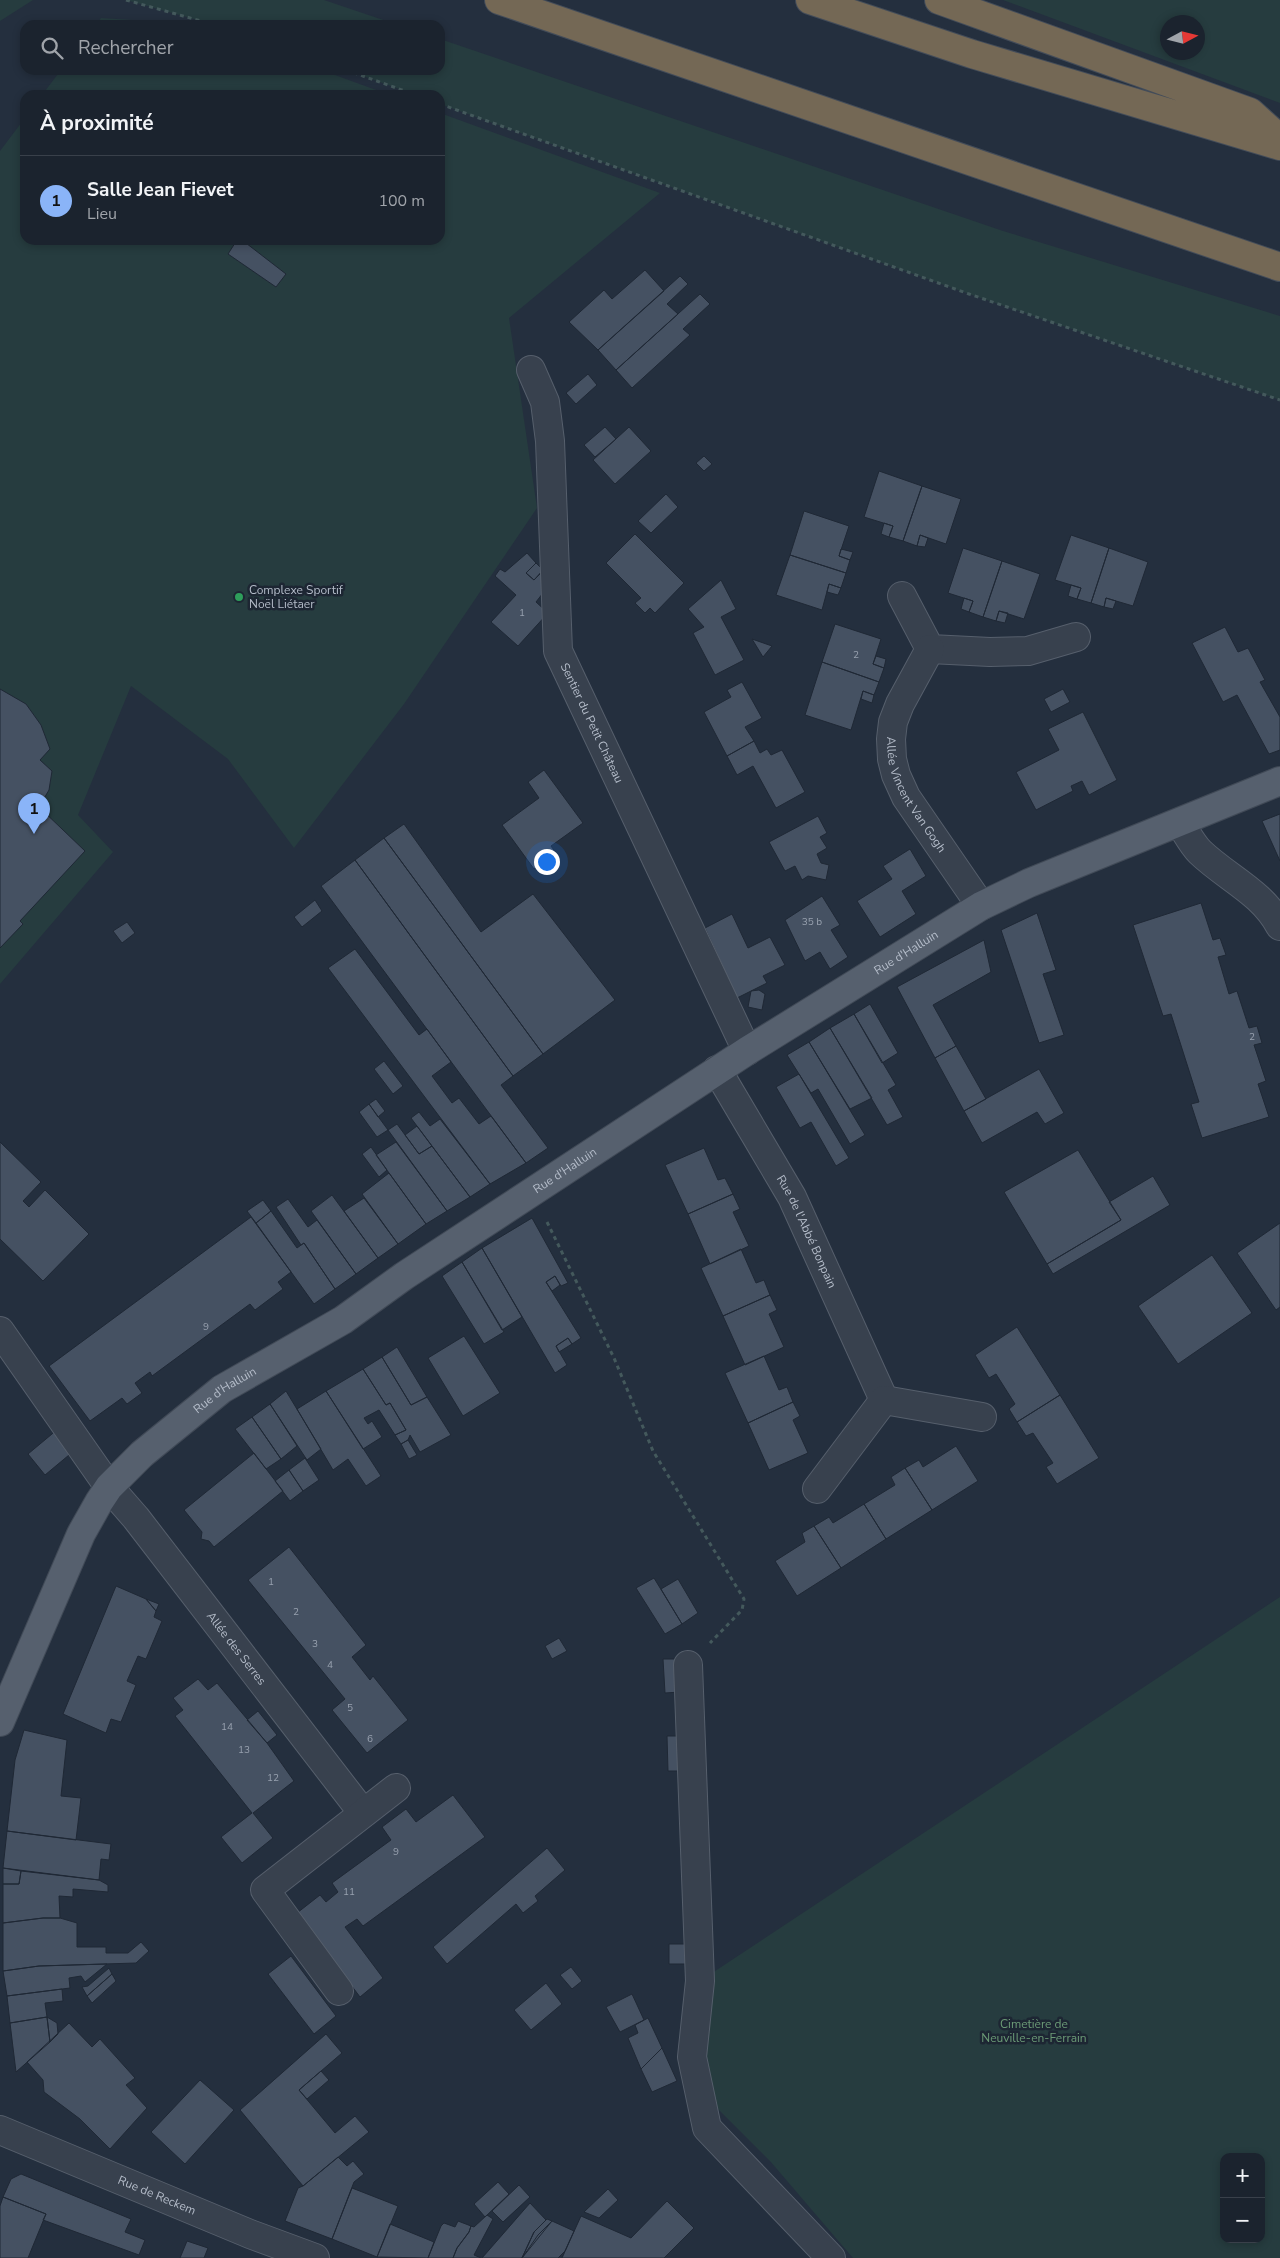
<!DOCTYPE html>
<html lang="fr">
<meta charset="utf-8">
<style>
:root{--surface:#1b232e;--page:#282f3a;--text:#f1f3f6;--muted:#a0a4aa;--line:#39404a;--accent:#8ab4f8}
body{margin:0;font-family:"Nunito Sans",sans-serif;background:var(--page);color:var(--text)}
.controls{position:absolute;right:15px;bottom:15px;display:grid;overflow:hidden;border-radius:10px;box-shadow:0 2px 8px #0003}
.controls button{width:45px;height:45px;display:grid;place-items:center;padding:0;border:0;border-bottom:1px solid var(--line);background:var(--surface);color:var(--text);font:25px sans-serif}
.compass{position:absolute;left:1160px;top:15px;width:45px;height:45px;border-radius:50%;background:var(--surface);box-shadow:0 2px 8px #0003;rotate:83deg}
.you{position:absolute;left:546px;top:861px;width:18px;height:18px;margin:-12px;border:4px solid #fff;border-radius:50%;background:#1a73e8;box-shadow:0 0 0 8px #1a73e833}
.badge{display:grid;place-items:center;width:32px;height:32px;border-radius:50%;background:var(--accent);color:#111;font-size:16px;font-weight:700}
.pin{position:absolute;translate:-50% -41px;filter:drop-shadow(0 1px 2px #0008)}
.pin::after{content:'';position:absolute;top:26px;width:18px;height:15px;background:inherit;clip-path:polygon(0 0,100% 0,50% 100%)}
.list{margin:0;padding:0;list-style:none}
h2{display:flex;justify-content:space-between;align-items:center;height:65px;margin:0;padding:0 20px;font-size:21px}
h2 small{font-size:16px;font-weight:400;color:var(--muted)}
.list li{display:grid;grid-template-columns:32px 1fr auto;gap:15px;align-items:center;box-sizing:border-box;height:90px;padding:0 20px;border-top:1px solid var(--line)}
.list b{display:block;font-size:19px;white-space:nowrap}
.list p{margin:0;font-size:16px;white-space:nowrap;color:var(--muted)}
.list em{font-size:16px;font-style:normal;color:var(--muted)}
.icon{flex:none;width:28px;height:28px;fill:none;stroke:currentColor;stroke-width:2;stroke-linecap:round;stroke-linejoin:round}
.map{position:relative;flex:none;width:1280px;height:2258px;overflow:hidden}
.search{position:absolute;background:var(--surface);box-shadow:0 2px 8px #0003;left:20px;top:20px;width:425px;height:55px;display:flex;align-items:center;gap:12px;box-sizing:border-box;padding:0 18px;border-radius:15px;color:var(--muted);font-size:19px}
.panel{position:absolute;background:var(--surface);box-shadow:0 2px 8px #0003;left:20px;top:90px;width:425px;height:155px;border-radius:15px}
.map>svg:first-child{display:block}
.green{fill:#263c3f;fill-rule:evenodd}
.building{fill:#455162;stroke:#1f2835}
.lines{fill:none;stroke-linecap:round;stroke-linejoin:round}
.minor-casing{stroke:#565f6c;stroke-width:30}
.major-casing{stroke:#414a57;stroke-width:30}
.highway-casing{stroke:#434c59;stroke-width:30}
.path{stroke:#44595c;stroke-width:3;stroke-dasharray:4 4;stroke-linecap:butt}
.minor{stroke:#38414e;stroke-width:28}
.major{stroke:#56606e;stroke-width:28}
.highway{stroke:#746855;stroke-width:28}
.leisure-dot{fill:#2e9e5b;stroke:#1d2633;stroke-width:2}
.labels{text-anchor:middle;stroke-width:5;stroke-linejoin:round;paint-order:stroke}
.number-label{font-size:10px;fill:#98a1af}
.poi-label{font-size:12px;fill:#b4bcc9;stroke:#1d2633;text-anchor:start}
.street-label{font-size:12px;fill:#b4bcc9;stroke:#1d2633}
.park-label{font-size:12px;fill:#6b9a76;stroke:#1d2633}
</style>
<div class="map">
<svg width="1280" height="2258" viewBox="0 0 1280 2258">
<rect width="100%" height="100%" fill="#242f3e"/>
<!-- green -->
<path class="green" d="M0,0h33l-33,21z
M126,0h198l74,25h-183z
M1003,0h277v103zM1168,22h30v30h-30z
M101,18l94,6 3,1h-102z
M440,39l563,192 277,85v84l-311,-106 -529,-190v-9h-24l-70,-25h94z
M61,70h260l69,25h-348z
M440,113l220,80 -151,125 28,190 -133,196 -110,144 -66,-89 -97,-73 -53,129 35,37 -113,132v-833l25,-33v122h415z
M1280,1597v661h-427l-83,-97 -54,-54 -17,-75 1,-51zM1224,2157h37v82h-37z"/>
<!-- building -->
<path class="building" d="M237,240h5l44,34 -10,13 -48,-33z
M645,270l19,21 -66,59 -29,-28 35,-32 8,9z
M680,276l8,8 -21,20 11,10 -62,56 -18,-20z
M700,294l10,10 -27,25 7,6 -58,53 -16,-18z
M588,374l9,11 -21,19 -10,-11z
M605,427l11,12 -21,18 -11,-12z
M629,427l22,24 -36,33 -22,-24z
M704,456l8,8 -8,7 -8,-8z
M879,471l43,15 -19,55 -14,-4 4,-11 -29,-9z
M922,486l39,13 -15,45 -26,-9 -3,11 -14,-5z
M666,494l12,13 -27,26 -13,-12z
M804,511l45,15 -10,30 11,4 -4,13 -56,-18z
M884,523l9,3 -4,11 -8,-3z
M635,534l49,49 -29,30 -5,-5 -5,5 -10,-10 6,-5 -35,-35z
M920,535l8,3 -3,9 -8,-1z
M1071,535l38,13 -18,55 -14,-4 4,-11 -26,-8z
M963,548l39,13 -19,56 -14,-5 4,-11 -25,-8z
M1109,548l39,14 -15,44 -27,-8 -2,9 -13,-4z
M841,549l12,3 -3,8 -11,-4z
M527,553l9,10 -10,10 8,7 17,-17 2,17 -17,22 12,11 -30,33 -27,-24 25,-27 -21,-19 5,-7 5,3z
M790,555l56,18 -5,15 -12,-4 -7,26 -46,-15z
M1002,561l38,13 -16,45 -25,-8 -3,10 -13,-4z
M536,563l7,7 -9,10 -8,-7z
M721,580l15,29 -15,8 23,43 -29,15 -22,-42 11,-6 -16,-18z
M829,584l12,4 -3,7 -11,-3z
M1071,585l10,3 -4,11 -9,-3z
M964,598l9,3 -4,11 -8,-3z
M1106,598l10,3 -3,8 -9,-2z
M999,611l9,2 -3,10 -9,-2z
M835,624l46,15 -8,25 11,4 -5,14 -57,-20z
M1225,627l13,25 10,-4 17,32 -5,2 20,35v33l-11,4 -32,-59 -14,7 -31,-59z
M752,639l20,7 -9,11z
M876,656l10,3 -2,9 -11,-4z
M822,662l57,20 -5,13 -11,-4 -12,39 -46,-15z
M742,682l20,36 -17,9 9,14 -27,15 -23,-44 27,-15 -4,-7z
M0,689l26,15 15,21 9,24 -10,11 12,11 -3,19 -10,17 46,44 -65,70 3,3 -23,24z
M1063,689l7,13 -19,10 -7,-13z
M863,691l11,4 -2,8 -11,-4z
M1083,712l34,68 -28,15 -7,-14 -11,5 2,5 -37,19 -20,-38 43,-22 -11,-21z
M754,741l6,12 7,-4 4,6 11,-5 23,42 -29,16 -23,-42 -16,9 -10,-19z
M544,770l39,53 -32,23 5,7 -22,16 -32,-44 37,-27 -11,-16z
M1280,814v47l-18,-40z
M818,816l9,17 -7,4 7,11 -10,6 4,9 8,2 -3,15 -18,-4 -6,4 -7,-14 -10,5 -16,-29z
M404,824l77,108 52,-38 82,106 -72,54 -159,-216z
M384,838l159,216 -30,22 -158,-216z
M910,849l16,27 -24,15 14,23 -36,23 -23,-36 35,-22 -9,-13z
M355,860l158,216 -12,9 47,63 -22,15 -205,-277z
M822,896l18,29 -9,5 17,27 -18,12 -10,-17 -15,9 -20,-41z
M315,900l7,11 -20,16 -8,-10z
M1201,903l12,37 7,-2 6,17 -8,2 11,37 8,-3 12,37 8,-2 5,17 -8,2 12,36 -8,3 11,33 -67,21 -11,-34 8,-2 -28,-88 -8,2 -30,-91z
M1037,913l19,57 -13,4 21,61 -25,8 -38,-113z
M732,914l16,34 22,-11 15,28 -22,11 4,7 -30,15 -32,-70z
M127,922l8,11 -13,10 -9,-12z
M984,940l7,32 -58,33 23,41 -21,12 -38,-71z
M355,949l64,86 8,-6 24,33 -19,14 20,27 7,-5 20,26 12,-8 35,47 -36,21 -162,-216z
M759,990l6,4 -3,16 -14,-3 3,-16z
M870,1004l28,49 -16,10 -28,-49z
M854,1014l42,71 -8,5 15,27 -16,8 -57,-97z
M830,1028l42,70 -22,11 -41,-67z
M809,1042l56,93 -15,9 -32,-55 -7,4 -24,-38z
M956,1046l30,53 -22,12 -29,-53z
M384,1061l19,25 -10,8 -19,-25z
M1039,1069l25,44 -19,11 -8,-12 -55,31 -18,-32z
M799,1074l50,84 -13,8 -25,-44 -11,6 -24,-41z
M376,1099l9,12 -7,6 -9,-13z
M369,1104l19,26 -11,7 -18,-25z
M419,1112l11,14 10,-7 50,65 -20,13 -59,-79z
M397,1124l22,30 13,-8 38,51 -23,14 -59,-81z
M417,1126l15,20 -13,8 -14,-19z
M0,1142l41,40 -18,19 6,6 16,-17 44,44 -46,47 -43,-42z
M396,1142l51,69 -21,13 -50,-69z
M371,1147l16,23 -8,7 -17,-23z
M704,1148l14,32 7,-2 8,16 -45,20 -23,-49z
M1078,1150l43,70 -74,44 -43,-72z
M389,1173l37,51 -28,20 -36,-50z
M1153,1176l17,29 -117,69 -6,-10 74,-44 -12,-18z
M733,1194l7,15 -7,3 16,34 -39,18 -22,-50z
M332,1195l46,63 -22,16 -45,-63z
M364,1198l34,46 -20,14 -34,-47z
M288,1199l20,28 9,-7 39,54 -21,15 -31,-46 -3,2 -25,-38z
M263,1200l8,11 -15,12 -9,-12z
M271,1211l26,37 7,-5 31,46 -21,15 -58,-81z
M251,1217l40,55 -13,10 5,7 -28,21 -5,-6 -98,72 -2,-4 -15,11 7,10 -15,11 -5,-6 -32,23 -41,-55z
M532,1218l36,65 -7,3 -6,-10 -9,6 35,56 -9,6 -4,-6 -12,8 11,19 -12,8 -73,-125z
M1280,1223v84l-4,3 -39,-57z
M482,1248l40,69 -20,13 -40,-68z
M741,1249l15,34 8,-3 6,15 -47,21 -22,-48z
M1212,1255l40,58 -74,51 -40,-58z
M462,1262l42,70 -20,12 -42,-68z
M555,1276l5,9 -8,6 -6,-9z
M770,1295l7,15 -8,4 15,33 -39,18 -22,-49z
M1017,1327l43,68 -43,27 -8,-13 6,-5 -19,-30 -7,4 -14,-23z
M464,1336l36,57 -37,23 -35,-58z
M568,1338l4,6 -13,8 -3,-6z
M397,1347l30,50 -16,8 -29,-48z
M764,1356l15,34 8,-3 6,15 -45,21 -23,-50z
M382,1357l29,48 16,-8 24,38 -31,17 -10,-17 -2,5 -7,4 -6,-9 11,-5 -16,-27 -4,2 -23,-36z
M363,1369l23,36 4,-2 16,27 -11,5 -16,-25 -15,8 4,6 4,-3 10,16 -19,12 -37,-58z
M286,1391l35,58 -14,11 -37,-56z
M326,1391l55,85 -15,10 -18,-27 -15,11 -36,-61z
M1060,1395l39,63 -42,26 -11,-17 7,-4 -20,-30 -7,3 -9,-14z
M793,1402l7,14 -7,4 15,33 -39,17 -21,-47z
M270,1404l27,42 -16,13 -29,-42z
M252,1417l29,42 -15,10 -31,-40z
M58,1429l17,21 -30,25 -17,-21z
M408,1440l9,15 -8,4 -8,-15z
M956,1446l22,35 -46,29 -27,-42 14,-8 4,7z
M254,1453l29,38 -69,56 -5,-6 -8,-2 1,-7 -18,-22z
M305,1458l14,22 -16,11 -14,-21z
M905,1468l27,42 -46,29 -22,-35 31,-19 -4,-8z
M289,1470l14,21 -13,10 -15,-20z
M864,1504l22,35 -45,29 -27,-42 15,-9 4,6z
M814,1526l27,42 -44,28 -22,-35 30,-19 -3,-9z
M289,1547l77,98 -14,12 18,23 3,-4 35,44 -41,33 -35,-43 13,-11 -97,-119z
M654,1578l28,46 -17,10 -29,-46z
M678,1579l20,34 -16,11 -21,-35z
M116,1586l30,13 10,12 -2,6 8,4 -16,38 -8,-3 -11,25 9,4 -15,37 -10,-3 -5,14 -43,-19z
M146,1599l13,5 -3,7z
M559,1638l8,13 -15,8 -7,-13z
M663,1659h16l1,33 -15,1z
M198,1679l10,11 9,-7 50,60 27,38 -41,32 20,25 -31,25 -21,-26 31,-24 -77,-97 8,-6 -10,-12z
M258,1711l19,24 -10,8 -20,-23z
M24,1730l43,10 -6,56 20,2 -5,42 -69,-9 8,-71z
M667,1736h16v35h-15z
M453,1795l32,42 -122,89 -6,-7 -12,8 38,51 -23,19 -63,-84 23,-18 6,7 12,-10 -6,-9 59,-43 -9,-13 24,-18 10,13z
M7,1831l104,13 -2,16 -8,-1 -2,21 -96,-12z
M547,1848l18,22 -30,26 3,5 -15,12 -7,-9 -69,60 -14,-17z
M3,1868l18,3 -2,13h-16z
M21,1871l78,9 9,5v7l-35,-3v8l-14,-1 1,22h-17l-40,5v-39h16z
M43,1918h17l17,5v24h29v6h22l13,-11 8,9 -13,12 -97,3 -36,5v-48z
M669,1944h18v20h-18z
M291,1956l45,60 -22,18 -46,-60z
M107,1964l-22,18 -4,-6 -12,2 1,10 -63,8 -4,-25 36,-5z
M571,1967l11,14 -10,8 -12,-14z
M109,1968l3,6 -25,22 -5,-9 6,-1z
M112,1974l4,7 -24,22 -5,-7z
M546,1983l16,21 -31,26 -17,-20z
M62,1989l1,12 -18,2 2,14 -37,6 -3,-27z
M632,1994l12,26 -24,12 -14,-25z
M47,2017l10,6 1,11 -8,8z
M47,2017l3,25 -34,30 -6,-49z
M648,2018l14,30 -21,21 -13,-31 10,-5 -3,-8z
M69,2023l23,24 8,-8 35,39 -9,7 21,23 -37,41 -30,-30 -36,-27 -1,-12 -16,-18z
M326,2034l16,19 -43,37 36,43 20,-17 14,16 -66,54 -63,-76z
M662,2048l15,33 -25,11 -11,-23z
M321,2071l8,9 -22,19 -8,-9z
M200,2080l34,30 -49,54 -34,-32z
M338,2157l9,9 6,-5 11,13 -10,8 -22,57 -47,-18 13,-33 5,-2z
M21,2174l110,45 -6,13 20,8 -6,15 -96,-35 3,-6 -43,-17 8,-18z
M498,2182l11,12 -24,23 -11,-13z
M519,2185l11,12 -27,25 -11,-11z
M352,2188l46,18 -21,51 -45,-18z
M608,2189l10,11 -19,18 -15,-6z
M3,2197l43,17 -18,44h-28v-52z
M667,2201l27,27 -30,30h-102l19,-42 50,22z
M530,2203l16,17 -12,12 -12,26h-40z
M487,2215l6,4 -19,36 7,3h-28l4,-10 12,-16 2,-6 3,1z
M547,2219l5,2 -30,37 12,-26z
M458,2221l13,5 -2,6 -12,16 -4,10h-25l13,-32 3,-3 11,4z
M552,2221l22,10 -9,20 -7,7h-36l16,-23z
M390,2224l44,18 -6,16 -51,-1z
M187,2241l21,7 -4,10h-24z"/>
<g class="lines">
<!-- minor casing -->
<g class="minor-casing">
<g id="minor">
<path id="s1" d="M531,370l14,32 5,39 8,210 189,400"/>
<path d="M902,596l28,53 60,3 38,-1 48,-14"/>
<path id="s2" d="M930,649l-30,55 -7,18 -2,17 1,20 4,16 10,22 75,109"/>
<path d="M1180,823c6,9 12,21 20,29 27,26 62,40 80,74"/>
<path id="s3" d="M717,1070l75,127 92,203"/>
<path id="s4" d="M0,1331l109,156 27,31 227,295"/>
<path d="M817,1489l67,-89 98,17"/>
<path d="M688,1665l12,316 -8,76 15,71 124,130"/>
<path d="M339,1991l-74,-101 131,-102"/>
<path id="s5" d="M0,2130l250,104 65,24"/>
</g>
</g>
<!-- major casing -->
<g class="major-casing">
<g id="major">
<path id="s6" d="M0,1722l81,-188 18,-32 10,-15 33,-33 80,-65 121,-69 61,-44 343,-225 234,-145 48,-23 251,-102"/>
</g>
</g>
<!-- highway casing -->
<g class="highway-casing">
<path id="highway" d="M499,0l781,267
M810,0l162,54 308,92
M939,0l311,112 30,27"/>
</g>
<!-- path -->
<path class="path" d="M126,0l89,25
M346,70l70,25
M440,104l529,190 311,106
M547,1222l67,136 39,93 91,148 -2,11 -32,33"/>
<!-- minor -->
<use href="#minor" class="minor"/>
<!-- major -->
<use href="#major" class="major"/>
<!-- highway -->
<use href="#highway" class="highway"/>
</g>
<!-- markers -->
<circle class="leisure-dot" cx="239" cy="597" r="5"/>
<g class="labels">
<!-- number labels -->
<g class="number-label">
<text x="522" y="616">1</text>
<text x="856" y="658">2</text>
<text x="812" y="925">35 b</text>
<text x="1252" y="1040">2</text>
<text x="206" y="1330">9</text>
<text x="271" y="1585">1</text>
<text x="296" y="1615">2</text>
<text x="315" y="1647">3</text>
<text x="330" y="1668">4</text>
<text x="350" y="1711">5</text>
<text x="227" y="1730">14</text>
<text x="370" y="1742">6</text>
<text x="244" y="1753">13</text>
<text x="273" y="1781">12</text>
<text x="396" y="1855">9</text>
<text x="349" y="1895">11</text>
</g>
<!-- poi labels -->
<g class="poi-label">
<text x="249" y="594">Complexe Sportif<tspan x="249" dy="14">Noël Liétaer</tspan></text>
</g>
<!-- street labels -->
<g class="street-label">
<text dy="4" stroke="none"><textPath href="#s1" startOffset="364">Sentier du Petit Château</textPath></text>
<text dy="4" stroke="none"><textPath href="#s2" startOffset="161">Allée Vincent Van Gogh</textPath></text>
<text dy="4" stroke="none"><textPath href="#s6" startOffset="1221">Rue d'Halluin</textPath></text>
<text dy="4" stroke="none"><textPath href="#s6" startOffset="816">Rue d'Halluin</textPath></text>
<text dy="4" stroke="none"><textPath href="#s3" startOffset="185">Rue de l'Abbé Bonpain</textPath></text>
<text dy="4" stroke="none"><textPath href="#s6" startOffset="411">Rue d'Halluin</textPath></text>
<text dy="4" stroke="none"><textPath href="#s4" startOffset="396">Allée des Serres</textPath></text>
<text dy="4" stroke="none"><textPath href="#s5" startOffset="170">Rue de Reckem</textPath></text>
</g>
<!-- park labels -->
<g class="park-label">
<text x="1034" y="2028">Cimetière de<tspan x="1034" dy="14">Neuville-en-Ferrain</tspan></text>
</g>
</g>
</svg>
<div class="controls">
<button>+</button>
<button>−</button>
</div>
<svg class="compass" viewBox="-18 -18 36 36"><path d="M0-13l5 13h-10z" fill="#e53935"/><path d="M0 13l5-13h-10z" fill="#a0a4aa"/></svg>
<div class="you"></div>
<div class="pin badge" style="left:34px;top:834px">1</div>
<div class="search"><svg class="icon" aria-label="search" viewBox="0 0 24 24"><circle cx="10" cy="10" r="6"/><path d="M15 15l6 6"/></svg>Rechercher</div>
<section class="panel">
<h2>À proximité<small></small></h2>
<ul class="list">
<li><span class="badge">1</span><div><b>Salle Jean Fievet</b><p>Lieu</p></div><em>100 m</em></li>
</ul>
</section>
</div>
